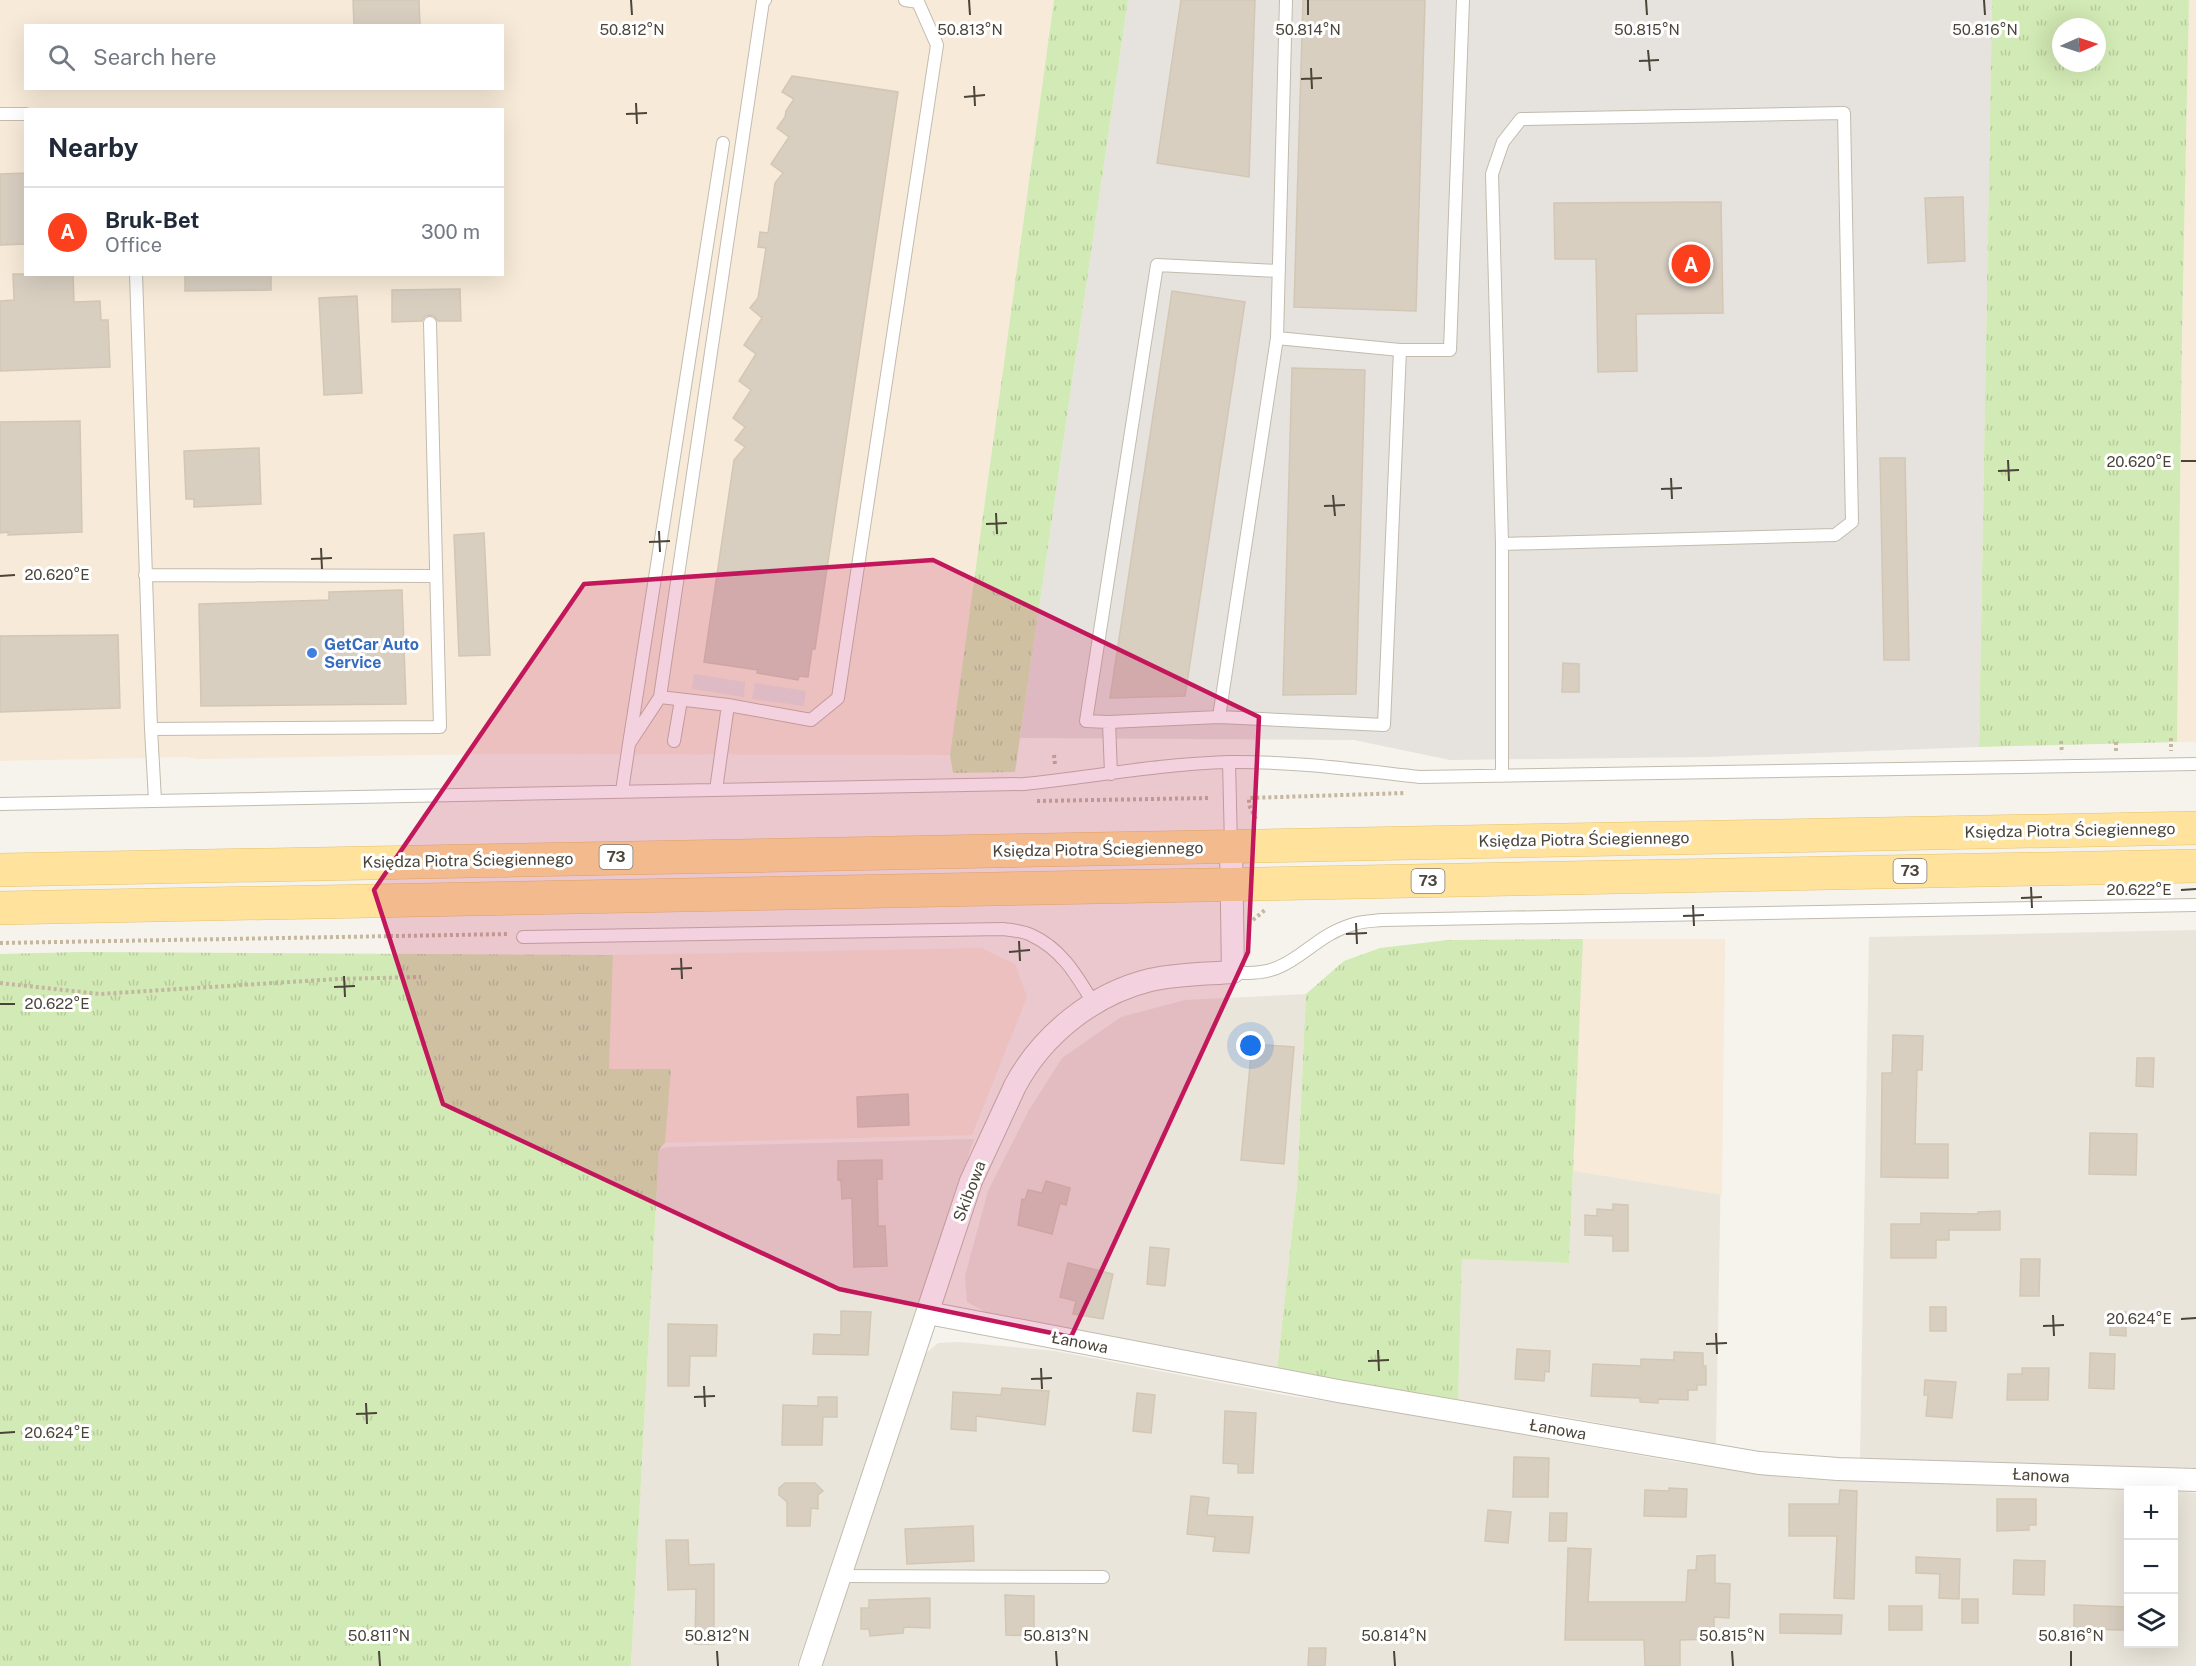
<!DOCTYPE html>
<meta charset="utf-8">
<style>
:root{--surface:#fff;--page:#f6f6f7;--text:#1f2937;--muted:#747a83;--line:#e0e1e3;--accent:#fc3f1d}
body{margin:0;font-family:"Public Sans",sans-serif;background:var(--page);color:var(--text)}
.controls{position:absolute;right:18px;bottom:18px;display:grid;overflow:hidden;border-radius:0px;box-shadow:0 6px 24px #0002}
.controls button{width:54px;height:54px;display:grid;place-items:center;padding:0;border:0;border-bottom:2px solid var(--line);background:var(--surface);color:var(--text);font:30px sans-serif}
.compass{position:absolute;left:2052px;top:18px;width:54px;height:54px;border-radius:50%;background:var(--surface);box-shadow:0 6px 24px #0002;rotate:87deg}
.you{position:absolute;left:1251px;top:1046px;width:21px;height:21px;margin:-15px;border:4px solid #fff;border-radius:50%;background:#1a73e8;box-shadow:0 0 0 9px #1a73e833}
.badge{display:grid;place-items:center;width:39px;height:39px;border-radius:50%;background:var(--accent);color:#fff;font-size:20px;font-weight:700}
.pin{position:absolute;translate:-50% -50%;border:3px solid #fff;box-shadow:0 2px 6px #0006}
.list{margin:0;padding:0;list-style:none}
h2{display:flex;justify-content:space-between;align-items:center;height:78px;margin:0;padding:0 24px;font-size:26px}
h2 small{font-size:20px;font-weight:400;color:var(--muted)}
.list li{display:grid;grid-template-columns:39px 1fr auto;gap:18px;align-items:center;box-sizing:border-box;height:90px;padding:0 24px;border-top:2px solid var(--line)}
.list b{display:block;font-size:22px;white-space:nowrap}
.list p{margin:0;font-size:20px;white-space:nowrap;color:var(--muted)}
.list em{font-size:20px;font-style:normal;color:var(--muted)}
.icon{flex:none;width:33px;height:33px;fill:none;stroke:currentColor;stroke-width:2;stroke-linecap:round;stroke-linejoin:round}
.map{position:relative;flex:none;width:2196px;height:1666px;overflow:hidden}
.search{position:absolute;background:var(--surface);box-shadow:0 6px 24px #0002;left:24px;top:24px;width:480px;height:66px;display:flex;align-items:center;gap:15px;box-sizing:border-box;padding:0 21px;border-radius:0px;color:var(--muted);font-size:22px}
.panel{position:absolute;background:var(--surface);box-shadow:0 6px 24px #0002;left:24px;top:108px;width:480px;height:168px;border-radius:0px}
.map>svg:first-child{display:block}
.residential{fill:#eae5da}
.commercial{fill:#f7ead8;fill-rule:evenodd}
.industrial{fill:#e6e2dd}
.grass{fill:url(#grass-tufts);fill-rule:evenodd}
.parking{fill:#e5e3e0}
.building{fill:#d8cfc1;stroke:#d3c7b4;stroke-width:1.5}
.lines{fill:none;stroke-linecap:round;stroke-linejoin:round}
.lane-casing{stroke:#c2bbae;stroke-width:14}
.street-casing{stroke:#c2bbae;stroke-width:24}
.primary-casing{stroke:#e6c16a;stroke-width:34}
.path{stroke:#c4b79f;stroke-width:4;stroke-dasharray:3 3;stroke-linecap:butt}
.lane{stroke:#fff;stroke-width:12}
.street{stroke:#fff;stroke-width:22}
.primary{stroke:#ffe39c;stroke-width:33}
.marked{fill:#c2185b;fill-opacity:0.2;stroke:#c2185b;stroke-width:4.5;stroke-linejoin:round}
.ticks{fill:none;stroke:#4b4439;stroke-width:2}
.shop-dot{fill:#3f7fe0;stroke:#fff;stroke-width:2}
.labels{text-anchor:middle;stroke-width:6;stroke-linejoin:round;paint-order:stroke}
.shield{fill:#fff;stroke:#817c74;stroke-width:1.5}
.shield-label{font-size:15px;font-weight:bold;fill:#4b4439}
.shop-label{font-size:16px;font-weight:bold;fill:#366cbe;stroke:#fff;text-anchor:start}
.street-label{font-size:16px;fill:#4b4439;stroke:#fff}
.ticks-label{font-size:15px;text-anchor:middle;fill:#4b4439;stroke:#fff;stroke-width:6;stroke-linejoin:round;paint-order:stroke}
</style>
<div class="map">
<svg width="2196" height="1666" viewBox="0 0 2196 1666">
<defs>
<pattern id="grass-tufts" width="24" height="20" patternUnits="userSpaceOnUse" patternTransform="scale(1.5)"><rect width="24" height="20" fill="#d2eab5"/><path d="M3 7l-1-3M5 7V3M7 7l1-3M15 17l-1-3M17 17v-4M19 17l1-3" fill="none" stroke="#b6ca9c"/></pattern>
</defs>
<rect width="100%" height="100%" fill="#f6f3ec"/>
<!-- residential -->
<path class="residential" d="M2196,930v538l-94,-1 -242,-7 9,-523z
M1583,939h142l-9,505 -161,-29 -97,-11 4,-145 107,4z
M1306,994l-9,192 -20,184 -286,-55 -24,-13 -2,-26 23,-85 41,-81 33,-52 59,-41 64,-17z
M974,1139l-177,527h-166l28,-517 9,-2z
M960,1342l95,9 235,45 128,18 123,24 136,24 125,17 174,1 183,10h-31v154h46v-153l22,2v173h-1377l106,-312 13,-11z"/>
<!-- commercial -->
<path class="commercial" d="M0,0h1054l-104,755 -465,-1 -286,5 -14,-2 -185,4zM26,26h476v62h-476zM26,110h476v164h-476z
M2189,0h7v742h-19l5,-409z
M1583,939h142l-3,256 -149,-24z
M981,948l34,16 12,33 -55,138 -307,8 6,-74 -62,1 4,-115z"/>
<!-- industrial -->
<path class="industrial" d="M1128,0h864l-13,747 -271,10 -258,3 -96,-20 -334,-2z"/>
<!-- grass -->
<path class="grass" d="M1054,0h74l-113,772 -62,1 -3,-18z
M1992,0h197l-7,333 -5,409 -198,5zM2061,27h36v36h-36z
M1583,939l-14,324 -107,-4 -4,145 -181,-34 20,-184 9,-192 38,-33 36,-13 68,-8z
M81,952l532,3 -4,114h62l-6,74 -6,6 -28,517h-631v-712z"/>
<!-- parking -->
<path class="parking" d="M694,674l51,8 -1,15 -52,-8z
M755,683l51,8 -2,15 -52,-7z"/>
<!-- building -->
<path class="building" d="M353,0h66l1,26h-66z
M1181,0h74l-6,177 -92,-14z
M1303,0h122l-9,311 -122,-4z
M792,76l106,16 -83,557h-3l-4,28 -9,-1 -1,4 -41,-7 1,-3 -54,-8 30,-202 11,-13 -10,-7 10,-13 -12,-9 18,-28 -12,-9 17,-27 -12,-9 18,-27 -12,-10 8,-10 8,-50 -8,-1 2,-15 8,1 7,-50 8,-10 -12,-9 18,-27 -12,-9 8,-11 1,-6 8,-12 -12,-7z
M26,173v71l-26,1v-71z
M1963,197l2,64 -37,2 -3,-65z
M1721,202l2,111 -87,1 1,57 -39,1 -2,-113h-41l-1,-56z
M13,274h60l1,28 26,-1 1,19h7l2,47 -110,4v-70l14,-1z
M185,274h86v16l-86,1z
M460,289l1,32h-23l-4,-5 -4,-1 -5,1 -3,5 -30,1v-32z
M1172,291l73,11 -60,394 -75,2z
M357,296l5,97 -38,2 -5,-97z
M1292,368l73,2 -9,324 -73,1z
M80,421l2,111 -74,3v-3l-8,1v-111z
M259,448l2,56 -67,3v-8h-8l-2,-48z
M1880,458h25l4,202h-25z
M484,533l6,122 -31,1 -5,-121z
M402,590l4,114 -205,2 -2,-102 130,-4v-8z
M118,635l2,73 -120,4v-76z
M1563,663l16,1v28h-17z
M1893,1035l30,1 -1,34h-5l-2,74h33v34l-67,-1 1,-104h10z
M1252,1044l42,3 -10,117 -43,-4z
M2137,1058h17l-1,29 -17,-1z
M908,1094l1,31 -51,2 -1,-30z
M2090,1133l47,1 -1,41 -47,-1z
M882,1160v19h-5l1,47h7l2,40 -33,1 -2,-69 -10,1 -1,-20 -3,1v-19z
M1046,1181l24,7 -4,17 -6,-2 -8,31 -34,-9 4,-26 3,1 3,-10 14,3z
M1613,1204l15,1v46h-15v-15l-28,-1v-20l12,1v-7l16,1z
M2000,1211v19h-51v10h-13v18h-45v-34h30v-11l57,1v-2z
M1150,1247l19,2 -4,37 -18,-2z
M2021,1259h19l-1,37h-19z
M1068,1263l45,11 -10,45 -30,-5 3,-13 -16,-4z
M1930,1307h16v24h-16z
M841,1311l30,1 -3,43 -55,-1 1,-20 27,1z
M2110,1312h16v24l-16,-1z
M668,1324l49,1 -1,31h-26l-1,30h-21z
M1517,1349l33,2 -1,21 -4,-1 -1,10 -29,-2z
M1674,1352l29,1v13h3v19h-9v5h-9v10l-30,-1v4l-18,-1v-4l-49,-2 2,-32 48,2v-7l33,1z
M2090,1353l25,1 -1,35 -25,-1z
M2022,1368h27l-1,32h-41l1,-26h14z
M1925,1380l31,2 -4,36 -26,-2 2,-21h-4z
M1002,1388l47,3 -4,34 -69,-9v15l-25,-2 2,-37 48,3z
M1137,1393l18,2 -4,38 -18,-2z
M818,1397h19v20h-14l-1,28h-40l1,-40 35,1z
M1225,1411l31,2 -3,60h-15v-9l-15,-1z
M1514,1457l35,1 -1,39h-35z
M785,1483h30l8,8 -5,4v14l-7,-1 -1,18h-23v-24l-8,-7v-7z
M1669,1488l18,1 -1,28 -42,-1 1,-26 24,1z
M1840,1490l17,1 -3,108 -20,-1 3,-62h-48v-32h50z
M1191,1496l18,2 -2,17 46,2 -4,36 -36,-2 2,-14 -28,-3z
M1997,1499h39v26h-7v5l-32,1z
M1488,1510l23,2 -3,31 -23,-2z
M1550,1513h17l-1,28h-17z
M973,1526l1,35 -67,3 -2,-35z
M666,1540h22l1,25 25,-1v80h-19l1,-55 -28,1z
M1568,1548l23,1 -3,53h98l2,-32h8l1,-14 18,-1v28l15,1 -1,34 -15,-1v22l-34,1v26h-35l-1,-26h-79z
M1916,1557l44,2 -1,40 -20,-1 1,-24 -24,-1z
M2014,1560l31,1 -1,34 -31,-1z
M1005,1595l29,1v40l-28,-1z
M930,1598v30l-26,-1 -1,6 -33,3 -1,-7h-8v-21h8v-8z
M1962,1599h16v24h-16z
M2074,1605l54,2v23l-54,-1z
M1889,1606h33v24h-33z
M1780,1614l62,1 -1,19 -61,-1z
M1309,1648h17l-1,18h-17z"/>
<g class="lines">
<!-- lane casing -->
<g class="lane-casing">
<path id="lane" d="M765,0l-2,1 -103,696 68,8 83,15 27,-22 99,-653 -19,-43 -13,-2
M0,114h26
M136,274l15,455 4,71
M1277,338l123,12
M1502,544l333,-9 17,-13 -8,-409 -323,6 -18,23 -11,32 10,370v232
M145,575l291,1
M1219,717l58,-379 9,-338
M1109,722l-23,-1 71,-456 122,6
M151,729l289,-2 -10,-404
M674,741l7,-41
M629,744l94,-601
M1229,762l2,83
M1111,774l-2,-52 110,-5 165,8 16,-375h50l13,-350
M716,790l12,-85
M622,791l7,-47 31,-47
M0,804l1024,-20c68,-7 136,-20 204,-22 64,-1 128,8 192,15l776,-13
M523,937l480,-8c9,1 20,2 28,6 31,14 46,41 63,69
M1233,972c62,8 71,-34 121,-48 9,-3 19,-3 28,-4l814,-15
M839,1576l264,1"/>
</g>
<!-- street casing -->
<g class="street-casing">
<path id="street" d="M928,1313l410,78 421,72 79,6 358,11
M810,1666l161,-485 44,-95c27,-51 78,-92 135,-106 26,-6 55,-6 83,-8l-2,-126"/>
</g>
<!-- primary casing -->
<g class="primary-casing">
<path id="primary" d="M0,870l2196,-42
M0,908l2196,-42"/>
</g>
<!-- path -->
<path class="path" d="M2171,738v13
M2061,741l1,12
M2116,742v10
M1054,755l1,10
M1037,801l173,-3
M1256,819l-7,-14v-7l157,-5
M1253,920l12,-10
M0,943l509,-9
M0,983l100,11 237,-15 84,-2"/>
<!-- lane -->
<use href="#lane" class="lane"/>
<!-- street -->
<use href="#street" class="street"/>
<!-- primary -->
<use href="#primary" class="primary"/>
</g>
<!-- marked area -->
<path class="marked" d="M933,560l326,157 -11,235 -177,385 -232,-48 -396,-185 -69,-214 210,-306z"/>
<!-- ticks -->
<path class="ticks" d="M631,0l1,15M969,0l1,15M1308,0v15M1646,0l1,15M1984,0l1,15M1648,50l2,21M1639,61l20,-1M1311,68l1,21M1301,79l21,-1M974,86l1,20M964,97l21,-2M636,103l1,21M626,114l21,-1M2008,460l1,21M2181,461h15M1998,471l21,-1M1671,478l1,21M1661,489l21,-1M1333,495l2,21M1324,506l21,-1M996,513l1,21M986,524l21,-1M659,531l1,21M649,542l21,-1M321,548l1,21M311,559l21,-1M0,576l15,-1M2031,887l1,21M2181,890l15,-1M2021,898l21,-1M1693,905l1,21M1683,916l21,-1M1356,923l1,21M1346,934l21,-1M1019,941l1,20M1009,952l21,-2M681,958l1,21M671,969l21,-1M344,976l1,21M334,987l21,-1M0,1004h15M2053,1315l1,21M2181,1319l15,-1M2043,1326l21,-1M1716,1333l1,21M1706,1344l21,-1M1378,1350l1,21M1368,1361l21,-1M1041,1368l1,21M1031,1379l21,-1M704,1386l1,21M694,1397l21,-1M366,1403l1,21M356,1414l21,-1M0,1433l15,-1M379,1651l1,15M717,1651l1,15M1056,1651l1,15M1394,1651l1,15M1732,1651l1,15M2071,1651v15"/>
<!-- markers -->
<circle class="shop-dot" cx="312" cy="653" r="6"/>
<g class="labels">
<!-- shield labels -->
<g class="shield">
<rect x="599.5" y="845" width="33" height="24" rx="4.5"/>
<rect x="1893.5" y="859" width="33" height="24" rx="4.5"/>
<rect x="1411.5" y="869" width="33" height="24" rx="4.5"/>
</g>
<g class="shield-label">
<text x="616" y="862">73</text>
<text x="1910" y="876">73</text>
<text x="1428" y="886">73</text>
</g>
<!-- shop labels -->
<g class="shop-label">
<text x="324" y="650">GetCar Auto<tspan x="324" dy="18">Service</tspan></text>
</g>
<!-- street labels -->
<g class="street-label">
<text transform="translate(2070 830) rotate(-1)" y="6">Księdza Piotra Ściegiennego</text>
<text transform="translate(1584 839) rotate(-1)" y="6">Księdza Piotra Ściegiennego</text>
<text transform="translate(1098 849) rotate(-1)" y="6">Księdza Piotra Ściegiennego</text>
<text transform="translate(468 860) rotate(-1)" y="6">Księdza Piotra Ściegiennego</text>
<text transform="translate(969 1191) rotate(-69)" y="6">Skibowa</text>
<text transform="translate(1080 1342) rotate(11)" y="6">Łanowa</text>
<text transform="translate(1558 1429) rotate(10)" y="6">Łanowa</text>
<text transform="translate(2041 1475) rotate(3)" y="6">Łanowa</text>
</g>
</g>
<g class="ticks-label">
<text x="632" y="35">50.812°N</text>
<text x="970" y="35">50.813°N</text>
<text x="1308" y="35">50.814°N</text>
<text x="1647" y="35">50.815°N</text>
<text x="1985" y="35">50.816°N</text>
<text x="2139" y="467">20.620°E</text>
<text x="57" y="580">20.620°E</text>
<text x="2139" y="895">20.622°E</text>
<text x="57" y="1009">20.622°E</text>
<text x="2139" y="1324">20.624°E</text>
<text x="57" y="1438">20.624°E</text>
<text x="379" y="1641">50.811°N</text>
<text x="717" y="1641">50.812°N</text>
<text x="1056" y="1641">50.813°N</text>
<text x="1394" y="1641">50.814°N</text>
<text x="1732" y="1641">50.815°N</text>
<text x="2071" y="1641">50.816°N</text>
</g>
</svg>
<div class="controls">
<button>+</button>
<button>−</button>
<button><svg class="icon" aria-label="layers" viewBox="0 0 24 24"><path d="M12 4l9 5-9 5-9-5zM3 14l9 5 9-5"/></svg></button>
</div>
<svg class="compass" viewBox="-18 -18 36 36"><path d="M0-13l5 13h-10z" fill="#e53935"/><path d="M0 13l5-13h-10z" fill="#747a83"/></svg>
<div class="you"></div>
<div class="pin badge" style="left:1691px;top:264px">A</div>
<div class="search"><svg class="icon" aria-label="search" viewBox="0 0 24 24"><circle cx="10" cy="10" r="6"/><path d="M15 15l6 6"/></svg>Search here</div>
<section class="panel">
<h2>Nearby<small></small></h2>
<ul class="list">
<li><span class="badge">A</span><div><b>Bruk-Bet</b><p>Office</p></div><em>300 m</em></li>
</ul>
</section>
</div>
